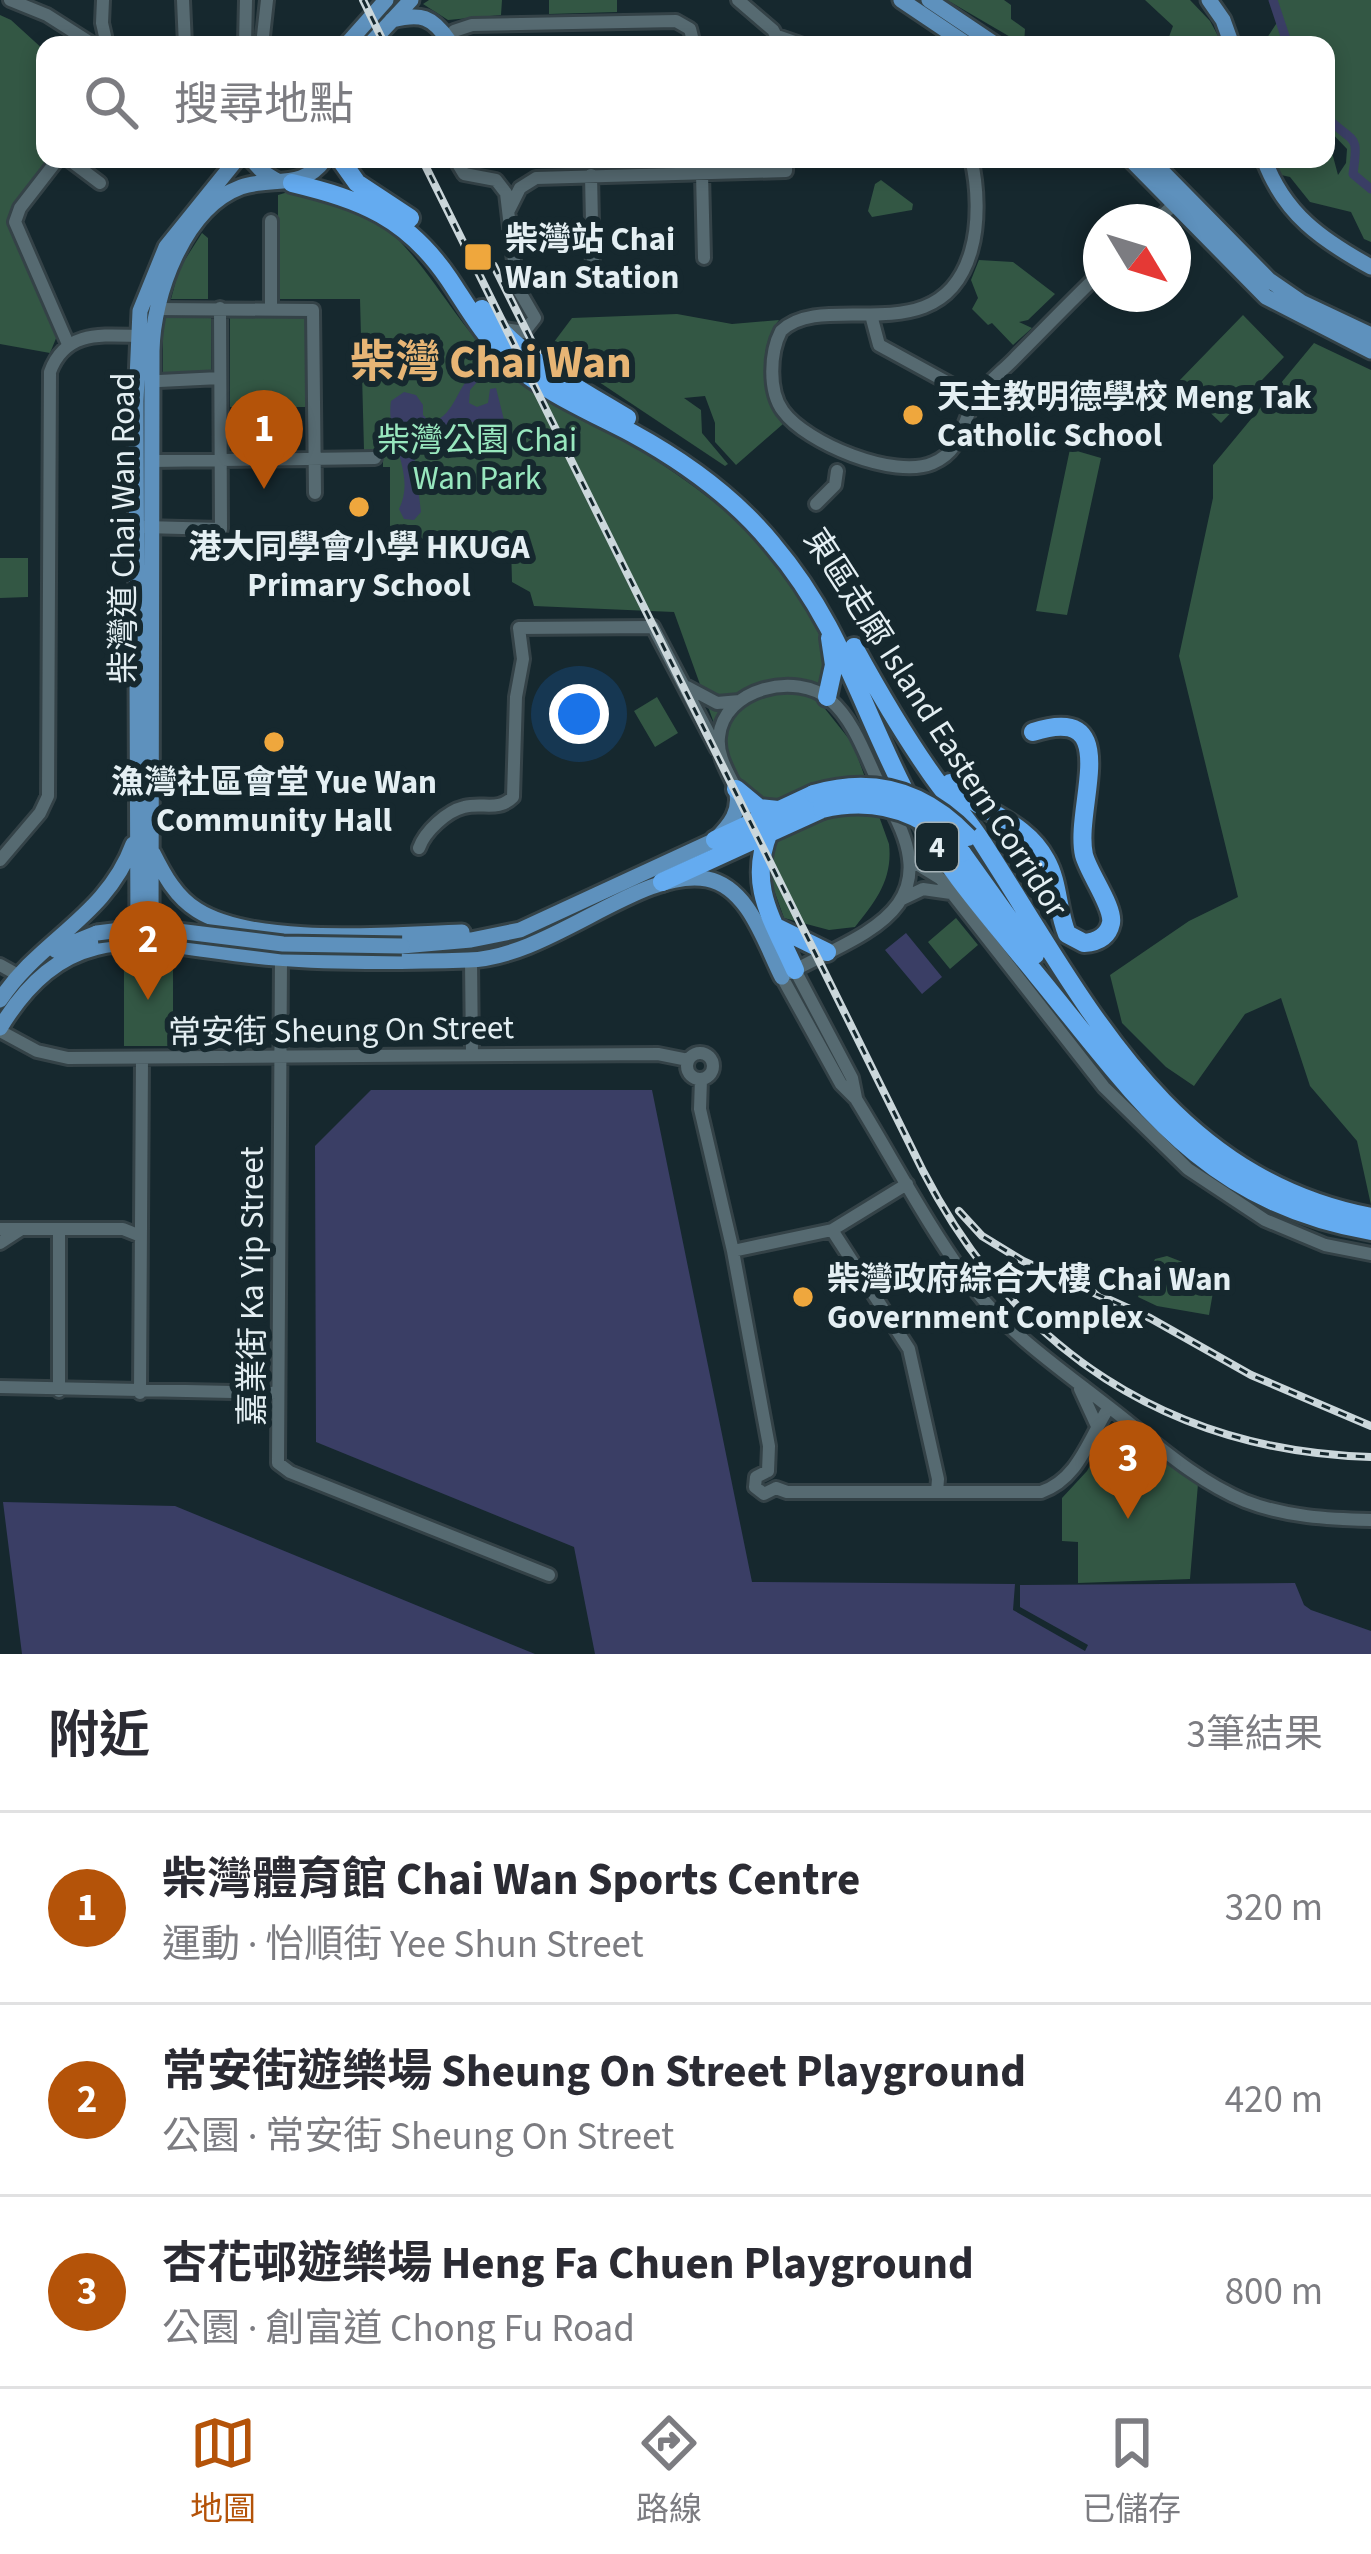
<!DOCTYPE html>
<html lang="zh-TW">
<meta charset="utf-8">
<style>
:root{--surface:#fff;--page:#f7f7f7;--text:#2b2b33;--muted:#7c7c81;--line:#e1e1e2;--accent:#b45309}
body{margin:0;font-family:"Source Sans 3","Noto Sans TC",sans-serif;background:var(--page);color:var(--text)}
.compass{position:absolute;left:1083px;top:204px;width:108px;height:108px;border-radius:50%;background:var(--surface);box-shadow:0 6px 18px #0003;rotate:128deg}
.you{position:absolute;left:579px;top:714px;width:42px;height:42px;margin:-30px;border:9px solid #fff;border-radius:50%;background:#1a73e8;box-shadow:0 0 0 18px #1a73e833}
.badge{display:grid;place-items:center;width:78px;height:78px;border-radius:50%;background:var(--accent);color:#fff;font-size:39px;font-weight:700}
.pin{position:absolute;translate:-50% -99px;filter:drop-shadow(0 3px 6px #0008)}
.pin::after{content:'';position:absolute;top:63px;width:42px;height:36px;background:inherit;clip-path:polygon(0 0,100% 0,50% 100%)}
.list{margin:0;padding:0;list-style:none}
h2{display:flex;justify-content:space-between;align-items:center;height:156px;margin:0;padding:0 48px;font-size:51px}
h2 small{font-size:39px;font-weight:400;color:var(--muted)}
.list li{display:grid;grid-template-columns:78px 1fr auto;gap:36px;align-items:center;box-sizing:border-box;height:192px;padding:0 48px;border-top:3px solid var(--line)}
.list b{display:block;font-size:45px;white-space:nowrap}
.list p{margin:0;font-size:39px;white-space:nowrap;color:var(--muted)}
.list em{font-size:39px;font-style:normal;color:var(--muted)}
.icon{flex:none;width:66px;height:66px;fill:none;stroke:currentColor;stroke-width:2;stroke-linecap:round;stroke-linejoin:round}
.map{position:relative;flex:none;width:1371px;height:1654px;overflow:hidden}
.search{position:absolute;background:var(--surface);box-shadow:0 6px 18px #0003;left:36px;right:36px;top:36px;height:132px;display:flex;align-items:center;gap:30px;box-sizing:border-box;padding:0 42px;border-radius:24px;color:var(--muted);font-size:45px}
.sheet{height:732px;background:var(--surface)}
nav{display:flex;justify-content:space-around;align-items:center;box-sizing:border-box;height:168px;border-top:3px solid var(--line);background:var(--surface);font-size:33px;color:var(--muted)}
nav a{display:grid;justify-items:center;gap:6px}
nav .on{color:var(--accent)}
.map>svg:first-child{display:block}
.green{fill:#335744}
.water{fill:#3a3e65}
.lines{fill:none;stroke-linecap:round;stroke-linejoin:round}
.canal{stroke:#3a3e65;stroke-width:9}
.minor-casing{stroke:#344247;stroke-width:18}
.major-casing{stroke:#344247;stroke-width:21}
.highway-casing{stroke:#344247;stroke-width:24}
.minor{stroke:#566a71;stroke-width:12}
.major{stroke:#5e91bd;stroke-width:15}
.highway{stroke:#64abf0;stroke-width:18}
.rail-casing{stroke:#cbd7db;stroke-width:8}
.rail{stroke:#16282e;stroke-width:3;stroke-dasharray:9;stroke-linecap:butt}
.major-bridge-casing{stroke:#344247;stroke-width:21;stroke-linecap:butt}
.highway-bridge-casing{stroke:#344247;stroke-width:24;stroke-linecap:butt}
.major-bridge{stroke:#5e91bd;stroke-width:15}
.highway-bridge{stroke:#64abf0;stroke-width:18}
.poi-dot{fill:#efa73d;stroke:#16282e;stroke-width:4.5}
.labels{text-anchor:middle;stroke-width:12;stroke-linejoin:round;paint-order:stroke}
.shield{fill:#16282e;stroke:#a6b3b8;stroke-width:3}
.shield-label{font-size:30px;font-weight:bold;fill:#e4eff3}
.poi-label{font-size:33px;font-weight:bold;fill:#e4eff3;stroke:#16282e;text-anchor:start}
.park-label{font-size:33px;fill:#98e7be;stroke:#16282e}
.street-label{font-size:33px;fill:#e4eff3;stroke:#16282e}
.district-label{font-size:45px;font-weight:bold;fill:#e7b575;stroke:#16282e}
</style>
<div class="map">
<svg width="1371" height="1654" viewBox="0 0 1371 1654">
<rect width="100%" height="100%" fill="#16282e"/>
<!-- green -->
<path class="green" d="M429,0h73l-1,15 -53,5 -25,-16z
M549,0h68v12l-68,2z
M947,0h57l7,5v14l14,10 -1,16z
M1145,0h45l20,21 13,24h-57l7,-19z
M1272,0h99v242l-7,-3 -13,-27 -41,-10 -20,-25 -31,-7 -18,-11h85v-16l4,2 8,30 8,-12 1,-14 -21,-22v-82h-59l-2,-4 15,-23z
M0,15l11,5 34,31v108h4l-35,45 -6,19 49,113 -7,17 -50,-9z
M881,180l32,24 -1,6 -40,7 -4,-6 7,-27z
M295,190c17,4 38,6 53,13 77,37 100,123 164,171 41,32 90,51 134,80 42,27 88,60 122,97 25,27 50,77 63,111l-13,38 35,44 36,100c4,35 -13,57 -34,83l-26,3 -45,-12 -110,-306 -140,-6 -4,-14 -18,-10 -1,-37 -121,1v-79h-7v-18l-19,1 -4,-151h-82v-104z
M202,233l6,5v61h-37l8,-30z
M979,260l34,2 42,32 -27,26 -9,2 13,6 -19,17 -21,-22 -4,2 -16,-16 6,-11 -7,-18z
M677,314l55,10 47,-4c-23,29 -16,74 4,104l-47,41 -21,-23v-19l-10,-27 -21,2 17,12 1,23 26,31 -3,2 -165,-110 -6,-14 18,-24z
M1243,315l41,42 -63,66 -43,-41z
M211,317v55l-48,1v-55z
M230,317h77v90h-77z
M1314,343l57,27v835l-14,-64 -47,-55 -29,-88 -36,16 -51,72 -28,-19 -44,-44 -12,-48 79,-54 49,-24 -59,-241 34,-158v-33z
M1070,449l31,9 -34,157 -31,-4z
M0,558h28v39l-28,1z
M657,697l21,36 -23,14 -21,-36z
M956,918l22,27 -28,24 -22,-27z
M153,953l20,2v91h-49v-91z
M1167,1256l49,19 -7,40 -52,-9 -19,-9 17,-38z
M1115,1421l83,63 -8,95 -112,4v-41l-16,-1v-43l25,-27z"/>
<!-- water -->
<path class="water" d="M477,372l8,4 -3,7 -5,-1 -7,8 -1,13 8,4 11,-4 2,-14 6,-1 8,32 -12,5 -29,-4 -26,15 -25,2 9,74 -7,8 -10,-1 -5,-10c18,-36 -14,-70 -8,-108l13,-9 12,3 7,10v10l8,8c27,-10 24,-38 46,-51z
M906,933l36,44 -20,17 -37,-44z
M371,1090h281l100,492 263,2 -2,26 72,41 3,-6 -68,-38v-22l275,-2 9,22 7,5 60,21v23h-776l-21,-107 -258,-105 -1,-296z
M3,1502l172,4 360,148h-513z"/>
<g class="lines">
<!-- canal -->
<path class="canal" d="M1273,0l15,45
M1326,117c29,28 33,15 27,57l18,15"/>
<!-- minor casing -->
<g class="minor-casing">
<path id="minor" d="M10,0l37,15 47,30
M103,0l-1,23 5,22
M183,0l2,45
M738,0l35,30 8,15
M777,36l26,9
M245,43l1,-43
M262,45l5,-45
M450,45l4,-14 18,-6 204,-4 14,8 4,16
M58,159l-38,49 -5,14 53,122
M68,159l32,24
M455,159l9,15 32,6 10,13 11,94 18,31 -11,14 -20,-3
M971,159c7,27 8,65 0,92 -30,105 -146,37 -190,80 -11,21 -13,60 2,80 23,32 112,69 150,52 31,-13 28,-42 44,-66 10,-15 27,-27 39,-40 28,-28 56,-57 85,-85
M702,173l2,85
M591,175l2,96
M509,210l11,-22 16,-10 250,-7v-12
M1155,222l25,-23
M271,308v-87
M156,309l157,1 2,183
M871,315l8,30 97,53
M159,381l61,-3
M152,461l223,-3
M816,504l19,-19 2,-14
M144,527l77,2 -1,-221
M687,687l30,16 23,-2
M736,789c-8,-17 -19,-33 -17,-52 4,-49 78,-66 111,-37 25,21 37,60 51,88
M890,807c61,108 -33,127 -108,170l59,107 15,15c38,62 72,128 116,187 37,48 90,84 137,121 43,33 85,73 136,94 41,16 83,18 126,19
M419,848c6,-17 28,-37 45,-41 19,-5 34,5 49,-10l3,-100 7,-38 -4,-31 134,-1 64,122
M0,860l40,-47 8,-17 2,-424c15,-41 50,-37 87,-36
M910,860l31,19 163,208 84,82 77,51 60,25 46,9
M902,899l21,-10 28,4
M281,959l-3,504 12,9 259,103
M471,960l1,94
M0,965l18,10
M795,970l57,108 4,20
M0,1031l37,20 31,7 590,-4 30,6
M687 1066a13 13 0 1 1 26 0a13 13 0 1 1-26 0Z
M701,1079l-1,30 33,142 36,195 -1,25
M0,1229h123l15,6
M59,1229v162
M832,1230l77,119 29,130 -1,13
M0,1243l20,-13
M733,1251l99,-21 75,-46
M0,1387l277,6
M1080,1389l17,37
M140,1393l2,-335
M768,1471l-12,6 -1,10 9,7 12,-6
M776,1488l11,4h254c38,-13 48,-54 68,-85"/>
</g>
<!-- major casing -->
<g class="major-casing">
<path id="major" d="M901,0l67,45
M929,0l67,45
M1209,0l14,20 9,25
M392,20c29,-7 40,-4 57,21
M346,45l40,-45
M369,45l42,-45
M251,159l13,14 13,8
M1130,159l136,138 105,54
M1150,159l119,121 32,22 70,33
M1264,159c20,55 58,81 107,108
M153,853c11,22 23,44 44,57 58,37 196,24 265,22
M138,937l-2,-536 4,-90 26,-64 71,-88
M151,941l1,-590c1,-56 32,-143 89,-164 32,-11 61,4 84,-28
M402,946l69,-6 49,-10 195,-90c15,-15 27,-29 21,-51
M55,950l42,-17
M0,1000c40,-61 106,-83 133,-156
M0,1028c75,-124 161,-78 276,-70 63,5 129,4 192,2 82,-2 172,-93 239,-81 42,8 58,65 75,98"/>
</g>
<!-- highway casing -->
<g class="highway-casing">
<path id="highway" d="M340,159l17,24 53,35
M292,183c70,17 115,34 157,96 18,27 35,57 59,80 36,33 82,52 124,74 53,29 103,65 141,112 70,82 90,170 140,262 32,61 80,114 123,167 102,124 165,227 335,257
M482,309c37,49 94,78 145,109
M854,647c23,42 48,85 76,125 17,25 38,47 54,73 102,158 184,333 387,372
M827,697l7,-32 -4,-27
M950,783c30,30 75,37 96,77 13,23 11,50 21,74l17,9c13,-1 24,-6 27,-20 3,-16 -22,-49 -27,-68 -11,-48 42,-153 -51,-123
M736,789l23,19 19,2
M769,832c-22,54 4,88 26,138
M715,840l99,-46
M962,853l73,102
M662,882l160,-73
M776,927l51,25"/>
</g>
<!-- minor -->
<use href="#minor" class="minor"/>
<!-- major -->
<use href="#major" class="major"/>
<!-- highway -->
<use href="#highway" class="highway"/>
<!-- rail casing -->
<g class="rail-casing">
<path id="rail" d="M363,0l22,45
M422,159l501,1012c92,179 246,280 448,286
M494,266l43,86
M959,1211l23,25 41,25 127,57 101,57 120,51"/>
</g>
<!-- rail -->
<use href="#rail" class="rail"/>
<!-- major-bridge casing -->
<g class="major-bridge-casing">
<path id="major-bridge" d="M97,933l48,-6 138,17 119,2"/>
</g>
<!-- highway-bridge casing -->
<g class="highway-bridge-casing">
<path id="highway-bridge" d="M814,794c61,-18 111,-2 154,43
M822,809c55,-13 102,3 140,44"/>
</g>
<!-- major-bridge -->
<use href="#major-bridge" class="major-bridge"/>
<!-- highway-bridge -->
<use href="#highway-bridge" class="highway-bridge"/>
</g>
<!-- markers -->
<g class="poi-dot">
<rect x="463" y="242" width="30" height="30" rx="6"/>
<circle cx="913" cy="415" r="12"/>
<circle cx="359" cy="507" r="12"/>
<circle cx="274" cy="742" r="12"/>
<circle cx="803" cy="1297" r="12"/>
</g>
<g class="labels">
<!-- shield labels -->
<rect class="shield" x="916" y="823" width="42" height="48" rx="9"/>
<g class="shield-label">
<text x="937" y="857">4</text>
</g>
<!-- poi labels -->
<g class="poi-label">
<text x="505" y="250">柴灣站 Chai<tspan x="505" dy="38">Wan Station</tspan></text>
<text x="937" y="408">天主教明德學校 Meng Tak<tspan x="937" dy="38">Catholic School</tspan></text>
<text x="359" y="558" text-anchor="middle">港大同學會小學 HKUGA<tspan x="359" dy="38">Primary School</tspan></text>
<text x="274" y="793" text-anchor="middle">漁灣社區會堂 Yue Wan<tspan x="274" dy="38">Community Hall</tspan></text>
<text x="827" y="1290">柴灣政府綜合大樓 Chai Wan<tspan x="827" dy="38">Government Complex</tspan></text>
</g>
<!-- park labels -->
<g class="park-label">
<text x="477" y="451">柴灣公園 Chai<tspan x="477" dy="38">Wan Park</tspan></text>
</g>
<!-- street labels -->
<g class="street-label">
<text transform="translate(122 528) rotate(-90)" y="12">柴灣道 Chai Wan Road</text>
<text transform="translate(937 722) rotate(57)" y="12">東區走廊 Island Eastern Corridor</text>
<text transform="translate(341 1029) rotate(-1)" y="12">常安街 Sheung On Street</text>
<text transform="translate(251 1286) rotate(-90)" y="12">嘉業街 Ka Yip Street</text>
</g>
<!-- district labels -->
<g class="district-label">
<text x="491" y="377">柴灣 Chai Wan</text>
</g>
</g>
</svg>
<svg class="compass" viewBox="-18 -18 36 36"><path d="M0-13l5 13h-10z" fill="#e53935"/><path d="M0 13l5-13h-10z" fill="#7c7c81"/></svg>
<div class="you"></div>
<div class="pin badge" style="left:264px;top:489px">1</div>
<div class="pin badge" style="left:148px;top:1000px">2</div>
<div class="pin badge" style="left:1128px;top:1519px">3</div>
<div class="search"><svg class="icon" aria-label="search" viewBox="0 0 24 24"><circle cx="10" cy="10" r="6"/><path d="M15 15l6 6"/></svg>搜尋地點</div>
</div>
<section class="sheet">
<h2>附近<small>3筆結果</small></h2>
<ul class="list">
<li><span class="badge">1</span><div><b>柴灣體育館 Chai Wan Sports Centre</b><p>運動 · 怡順街 Yee Shun Street</p></div><em>320 m</em></li>
<li><span class="badge">2</span><div><b>常安街遊樂場 Sheung On Street Playground</b><p>公園 · 常安街 Sheung On Street</p></div><em>420 m</em></li>
<li><span class="badge">3</span><div><b>杏花邨遊樂場 Heng Fa Chuen Playground</b><p>公園 · 創富道 Chong Fu Road</p></div><em>800 m</em></li>
</ul>
</section>
<nav>
<a class="on"><svg class="icon" aria-label="map" viewBox="0 0 24 24"><path d="M3 6l6-2 6 2 6-2v14l-6 2-6-2-6 2zM9 4v14M15 6v14"/></svg>地圖</a>
<a><svg class="icon" aria-label="directions" viewBox="0 0 24 24"><path d="M12 3l9 9-9 9-9-9zM9 14v-3h6M13 9l2 2-2 2"/></svg>路線</a>
<a><svg class="icon" aria-label="saved" viewBox="0 0 24 24"><path d="M7 4h10v16l-5-4-5 4z"/></svg>已儲存</a>
</nav>
